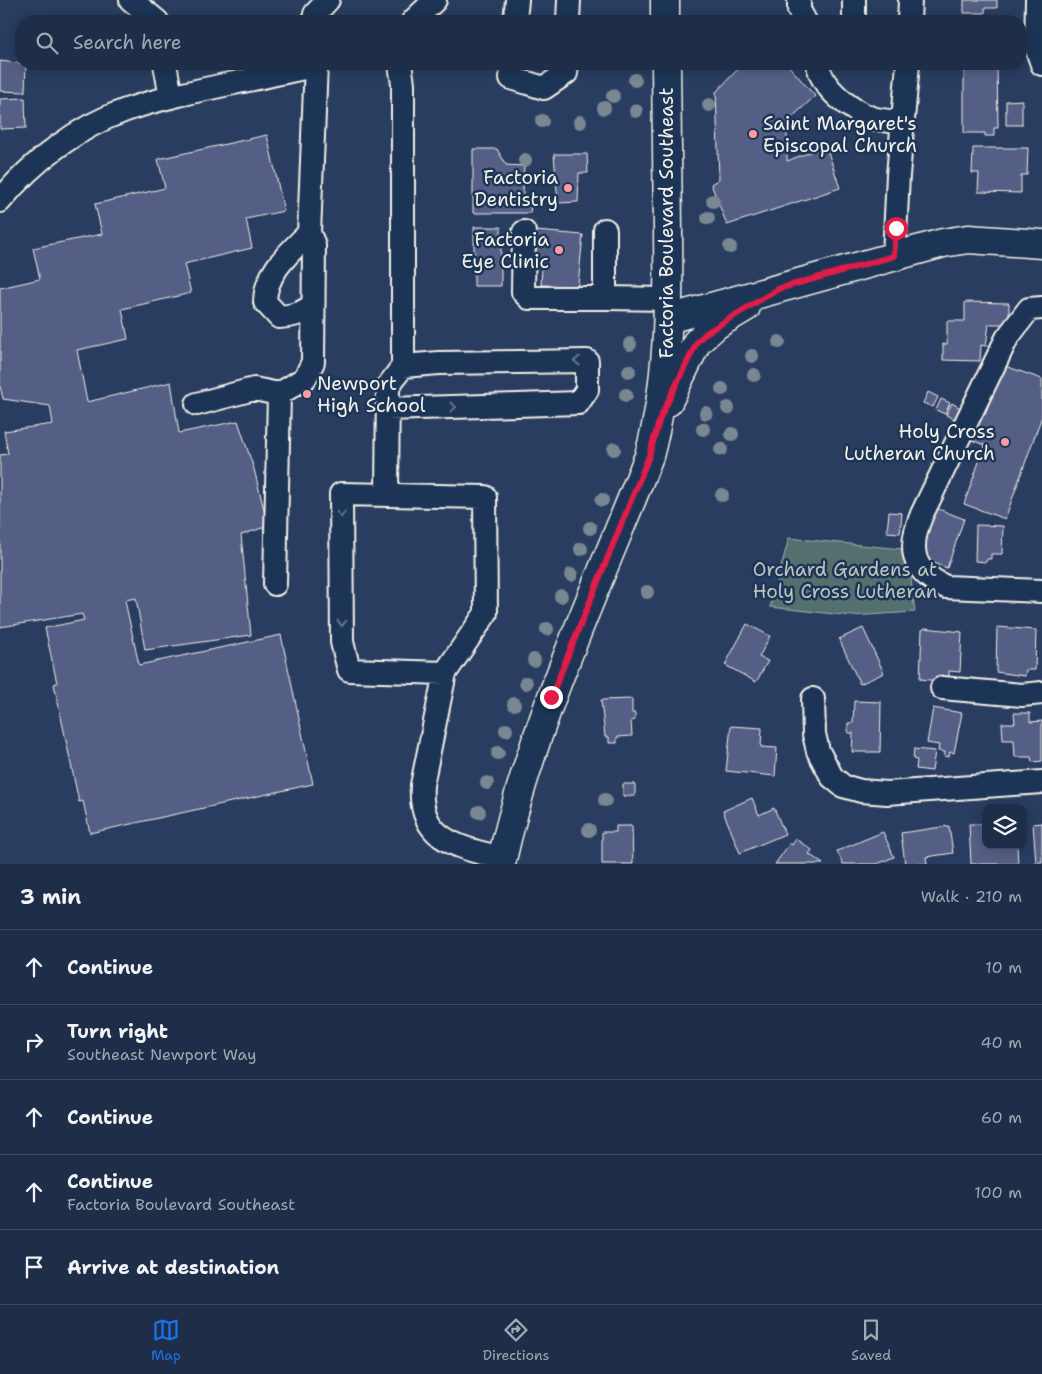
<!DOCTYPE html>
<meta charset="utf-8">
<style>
:root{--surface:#1e2e48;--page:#26364f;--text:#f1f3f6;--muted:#a1a8b4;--line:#3c4a60;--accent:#1a73e8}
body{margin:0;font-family:"Shantell Sans",sans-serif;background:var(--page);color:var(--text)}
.controls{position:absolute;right:15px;bottom:15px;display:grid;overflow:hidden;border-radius:10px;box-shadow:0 2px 12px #0003}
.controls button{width:45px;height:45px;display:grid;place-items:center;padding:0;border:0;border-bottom:1px solid var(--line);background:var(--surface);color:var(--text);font:25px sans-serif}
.stop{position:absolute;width:15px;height:15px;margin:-11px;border:4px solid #e11d48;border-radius:50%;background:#fff}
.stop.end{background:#e11d48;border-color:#fff;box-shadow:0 1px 5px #0008}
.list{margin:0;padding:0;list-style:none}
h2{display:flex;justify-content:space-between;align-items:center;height:65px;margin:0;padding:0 20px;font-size:21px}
h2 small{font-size:16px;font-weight:400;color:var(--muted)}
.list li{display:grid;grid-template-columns:32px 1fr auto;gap:15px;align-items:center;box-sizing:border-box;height:75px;padding:0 20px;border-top:1px solid var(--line)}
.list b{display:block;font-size:19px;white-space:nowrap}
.list p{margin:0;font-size:16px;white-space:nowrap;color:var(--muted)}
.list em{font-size:16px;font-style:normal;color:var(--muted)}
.icon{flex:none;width:28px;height:28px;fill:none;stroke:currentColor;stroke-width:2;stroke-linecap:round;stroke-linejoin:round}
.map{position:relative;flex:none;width:1042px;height:864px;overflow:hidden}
.search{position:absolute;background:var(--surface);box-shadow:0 2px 12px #0003;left:15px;right:15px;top:15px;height:55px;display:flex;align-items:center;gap:12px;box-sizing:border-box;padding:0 18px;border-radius:20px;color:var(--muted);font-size:19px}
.sheet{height:440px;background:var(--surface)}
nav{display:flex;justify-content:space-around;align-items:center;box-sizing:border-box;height:70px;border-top:1px solid var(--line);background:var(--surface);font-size:14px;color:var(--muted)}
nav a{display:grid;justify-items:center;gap:2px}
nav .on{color:var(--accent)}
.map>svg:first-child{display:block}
.green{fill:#52706e;stroke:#a3b0ab}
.building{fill:#555e85;stroke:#f4f1e8}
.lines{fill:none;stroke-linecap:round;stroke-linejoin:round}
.minor-casing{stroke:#f4f1e8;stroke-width:26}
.major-casing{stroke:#f4f1e8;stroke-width:31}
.minor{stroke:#1d3557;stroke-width:22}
.major{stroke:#1d3557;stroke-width:28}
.tree{fill:#798793}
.oneway{stroke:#68778a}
.route{stroke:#e11d48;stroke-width:6}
.poi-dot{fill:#ff9aa2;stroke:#1d3557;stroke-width:2}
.labels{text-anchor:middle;stroke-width:5;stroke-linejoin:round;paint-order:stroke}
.poi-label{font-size:19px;fill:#f4f1e8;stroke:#1d3557;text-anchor:end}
.street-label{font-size:19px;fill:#f4f1e8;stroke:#1d3557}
.park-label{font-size:19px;fill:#bbc4bd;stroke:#1d3557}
</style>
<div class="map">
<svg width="1042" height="864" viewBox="0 0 1042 864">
<rect width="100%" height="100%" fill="#283d60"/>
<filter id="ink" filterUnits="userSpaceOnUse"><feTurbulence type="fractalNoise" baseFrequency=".02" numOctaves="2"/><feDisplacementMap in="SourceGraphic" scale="10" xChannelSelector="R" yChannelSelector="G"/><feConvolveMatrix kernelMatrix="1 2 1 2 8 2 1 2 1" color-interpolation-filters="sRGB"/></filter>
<g filter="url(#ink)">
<!-- green -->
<path class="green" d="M789,538l113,11 9,30 4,33 -63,4 -82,-9z"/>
<!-- building -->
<path class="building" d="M964,0h33v8h-12v5h-21z
M0,61l26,3 -1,28 -25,-1z
M743,64h44l28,32 -28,26v39l39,-15 14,42 -113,37 -16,-41 8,-5 -3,-87z
M964,64h33l1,64h-4v8h-9v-3h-21z
M25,98l1,30 -26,1v-30z
M1022,100v25h-16v-24z
M267,135l17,76 -38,8 6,29 -68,16 7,29 -69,16 6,30 -51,11 10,52 84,-20 8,51 59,-12 16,48 14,57 -27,9 10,100 -106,15 -9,-52 -11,2 2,10 12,55 142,-30 32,149 -223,49 -7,-32 -4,1 -25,-118 3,-1 -12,-55 39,-8 -2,-6 -82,13v-172l8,-1 -4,-23 49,-7 -3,-18 -47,-7 -3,-13v-98l40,-9 -7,-31 69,-14 -7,-30 70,-16 -7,-29z
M973,148h55l-1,27h-6v18l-43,-1 1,-19h-7z
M473,149h24l9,16 18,1 -1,28 8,12 -1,7h-57z
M554,154h33l1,19h-9l-1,29 -20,1z
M474,227h27v59h-27z
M536,231l47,4 -5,51 -37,-1 1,-17 -6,-2z
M965,302l44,1v21h-20l-3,22 -5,-1 -1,16 -37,-1v-16h4v-23h18z
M1002,365l40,14v37l-37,103 -41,-15 21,-59 -17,-6 10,-27 7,3z
M928,392l10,5 -5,10 -10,-4z
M941,399l9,4 -5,11 -9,-4z
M952,403l8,5 -5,11 -9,-4z
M936,508l28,11 -17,49 -29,-11z
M889,512l13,1 -2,20 -13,-1z
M976,525l27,1 -1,28h-11v5h-4l-1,3 -11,-1z
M747,624l23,12 -11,21 9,4 -12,21 -31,-17z
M997,627l39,3 -1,40h-9l-1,6 -29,-4z
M863,628l21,45 -24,11 -21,-45z
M925,628l37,4 -2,40 -11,-1v6h-8l-1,4 -20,-2 2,-49z
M632,699v14h3v7l-4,1 1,15 -15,1v6h-8v-6h-4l-4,-37z
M854,701l27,1 -1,50h-28l1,-19h-5v-10h5z
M933,708l29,5 -8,40 -4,-1 -1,5 -5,-1 1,-4 -7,-1 1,-6 -12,-2z
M1014,713h16v9l12,-1v40l-10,1 -1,-5h-16l-1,-17h-11l-1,-17h13z
M731,726l31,2 -1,19 16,1 -2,28 -49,-5z
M914,749l21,2 -3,20 -16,-2 1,-9 -4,-1z
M623,784h12v12h-12z
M752,798l7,17 15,-7 11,26 -45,19 -17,-42z
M1042,823v39h-6l-3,-38z
M969,824h17v21h31l1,19h-47z
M616,826h16l1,38h-31v-32h14z
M949,826l4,27 -27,4 1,7h-22l-4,-31z
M883,832l11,25 -17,7h-34l-6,-13z
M796,839l16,11 -3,4 14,10h-48l15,-21 2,2z"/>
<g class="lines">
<!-- minor casing -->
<g class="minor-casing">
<path id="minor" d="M131,0l26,21
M799,0v10l6,11
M1037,0l-1,47 6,17
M314,21l1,-7 13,-14
M413,21l22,-21
M515,21l2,-21
M568,21l1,-21
M854,21v-21
M909,21l1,-21
M165,64l6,33
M512,64l-1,14 33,10 22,-15 1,-9
M818,64c3,24 32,46 54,54 9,3 21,3 31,4
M0,201c33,-40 77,-74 126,-91 47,-16 97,-24 145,-35 16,-4 33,-6 48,-11
M605,230v68l64,1
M524,232l-1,60 6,6h76
M894,256l4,-81 10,-111
M313,305c-12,9 -20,11 -34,12l-14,-15c0,-29 24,-49 44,-69l7,-169
M1042,308l-13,1 -22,29 -85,176c-14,33 -12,57 24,73l96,4
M197,404l57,-15 25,5 26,-16 8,-16 1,-117 -5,-12
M387,409l191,-6 9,-13v-29l-148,2 -36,3
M387,494l1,-108 15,-20v-282l-3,-20
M275,584l4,-190
M445,673l-96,-3 -7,-28 -1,-148 144,3 1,116 -41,60 -23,112c-4,55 35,62 80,73
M942,688l80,7 20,-2
M813,699l1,35 4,17 14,26 11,9 18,5 26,2 155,-11"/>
</g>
<!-- major casing -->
<g class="major-casing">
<path id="major" d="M665,0v21
M668,319l275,-76 25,-4 74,5
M668,402l29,-60 19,-17 30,-18
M501,864c31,-141 95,-273 148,-408 20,-74 20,-149 19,-225 -1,-56 -1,-112 -2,-167"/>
</g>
<!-- minor -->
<use href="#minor" class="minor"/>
<!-- major -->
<use href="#major" class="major"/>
</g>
<!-- trees -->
<g class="tree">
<circle cx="635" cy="80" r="7"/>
<circle cx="613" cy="96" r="7"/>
<circle cx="709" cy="105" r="7"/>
<circle cx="604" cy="108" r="7"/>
<circle cx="636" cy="111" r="7"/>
<circle cx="542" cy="121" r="7"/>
<circle cx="580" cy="122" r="7"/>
<circle cx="525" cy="160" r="7"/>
<circle cx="713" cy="201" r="7"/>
<circle cx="708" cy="218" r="7"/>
<circle cx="730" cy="247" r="7"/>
<circle cx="779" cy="342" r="7"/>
<circle cx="630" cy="344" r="7"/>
<circle cx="752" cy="356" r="7"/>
<circle cx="629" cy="371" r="7"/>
<circle cx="754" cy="375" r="7"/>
<circle cx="722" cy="389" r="7"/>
<circle cx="626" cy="395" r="7"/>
<circle cx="728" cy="408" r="7"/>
<circle cx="706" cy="413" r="7"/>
<circle cx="703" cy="429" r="7"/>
<circle cx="732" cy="434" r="7"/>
<circle cx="614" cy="449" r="7"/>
<circle cx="721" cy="449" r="7"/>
<circle cx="722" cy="495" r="7"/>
<circle cx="602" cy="500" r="7"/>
<circle cx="590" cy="528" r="7"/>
<circle cx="581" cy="549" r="7"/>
<circle cx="571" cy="575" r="7"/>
<circle cx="647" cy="592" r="7"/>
<circle cx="561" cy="596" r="7"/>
<circle cx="547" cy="629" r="7"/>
<circle cx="534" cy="660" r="7"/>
<circle cx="526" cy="683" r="7"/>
<circle cx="514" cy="704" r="7"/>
<circle cx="506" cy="730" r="7"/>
<circle cx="498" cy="753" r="7"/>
<circle cx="487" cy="783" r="7"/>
<circle cx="605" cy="800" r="7"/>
<circle cx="479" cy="812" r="7"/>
<circle cx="589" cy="830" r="7"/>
</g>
<!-- one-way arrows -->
<defs><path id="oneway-chevron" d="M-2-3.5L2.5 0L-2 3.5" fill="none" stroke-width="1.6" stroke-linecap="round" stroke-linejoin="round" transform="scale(1.25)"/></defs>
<g class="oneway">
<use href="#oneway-chevron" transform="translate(577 361) rotate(180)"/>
<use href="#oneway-chevron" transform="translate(453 407) rotate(-1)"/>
<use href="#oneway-chevron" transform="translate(341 514) rotate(90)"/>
<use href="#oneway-chevron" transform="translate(342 623) rotate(90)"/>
</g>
</g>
<g class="lines" filter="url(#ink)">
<!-- route -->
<path class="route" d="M551,697l98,-241 11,-38 37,-76 9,-9 72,-44 116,-33 2,-28"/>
</g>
<!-- markers -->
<g class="poi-dot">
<circle cx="753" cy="134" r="5"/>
<circle cx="568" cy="188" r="5"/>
<circle cx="559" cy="250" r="5"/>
<circle cx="307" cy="394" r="5"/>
<circle cx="1005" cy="442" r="5"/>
</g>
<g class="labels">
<!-- poi labels -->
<g class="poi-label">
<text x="763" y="130" text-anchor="start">Saint Margaret's<tspan x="763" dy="22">Episcopal Church</tspan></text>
<text x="558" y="184">Factoria<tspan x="558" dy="22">Dentistry</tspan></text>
<text x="549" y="246">Factoria<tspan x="549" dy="22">Eye Clinic</tspan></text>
<text x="317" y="390" text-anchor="start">Newport<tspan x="317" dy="22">High School</tspan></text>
<text x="995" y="438">Holy Cross<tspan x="995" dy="22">Lutheran Church</tspan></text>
</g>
<!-- street labels -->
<g class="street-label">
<text transform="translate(666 223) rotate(-90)" y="7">Factoria Boulevard Southeast</text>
</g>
<!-- park labels -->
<g class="park-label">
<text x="845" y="576">Orchard Gardens at<tspan x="845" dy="22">Holy Cross Lutheran</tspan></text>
</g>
</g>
</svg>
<div class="controls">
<button><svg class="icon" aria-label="layers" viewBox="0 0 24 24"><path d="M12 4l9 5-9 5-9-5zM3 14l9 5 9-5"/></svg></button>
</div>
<div class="stop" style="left:896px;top:228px"></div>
<div class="stop end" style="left:551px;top:697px"></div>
<div class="search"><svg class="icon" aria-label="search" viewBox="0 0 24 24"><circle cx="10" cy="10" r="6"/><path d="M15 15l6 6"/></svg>Search here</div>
</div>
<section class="sheet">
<h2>3 min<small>Walk · 210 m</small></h2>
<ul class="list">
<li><svg class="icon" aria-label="ahead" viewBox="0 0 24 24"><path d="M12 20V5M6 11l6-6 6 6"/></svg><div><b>Continue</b></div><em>10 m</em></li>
<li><svg class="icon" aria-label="right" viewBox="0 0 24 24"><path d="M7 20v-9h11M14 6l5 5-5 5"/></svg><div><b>Turn right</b><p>Southeast Newport Way</p></div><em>40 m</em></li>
<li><svg class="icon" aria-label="ahead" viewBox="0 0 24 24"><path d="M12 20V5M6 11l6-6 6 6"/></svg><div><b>Continue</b></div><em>60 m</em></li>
<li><svg class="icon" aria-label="ahead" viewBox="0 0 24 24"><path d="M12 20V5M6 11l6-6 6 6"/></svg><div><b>Continue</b><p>Factoria Boulevard Southeast</p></div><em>100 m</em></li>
<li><svg class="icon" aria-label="arrive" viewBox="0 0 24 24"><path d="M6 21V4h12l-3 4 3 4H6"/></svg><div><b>Arrive at destination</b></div></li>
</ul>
</section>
<nav>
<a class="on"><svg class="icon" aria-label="map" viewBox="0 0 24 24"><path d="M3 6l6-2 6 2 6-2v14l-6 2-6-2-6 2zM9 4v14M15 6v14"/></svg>Map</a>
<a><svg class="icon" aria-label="directions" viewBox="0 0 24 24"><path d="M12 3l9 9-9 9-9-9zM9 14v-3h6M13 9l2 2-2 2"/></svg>Directions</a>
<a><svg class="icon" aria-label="saved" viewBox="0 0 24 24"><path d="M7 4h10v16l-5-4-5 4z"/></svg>Saved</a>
</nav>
